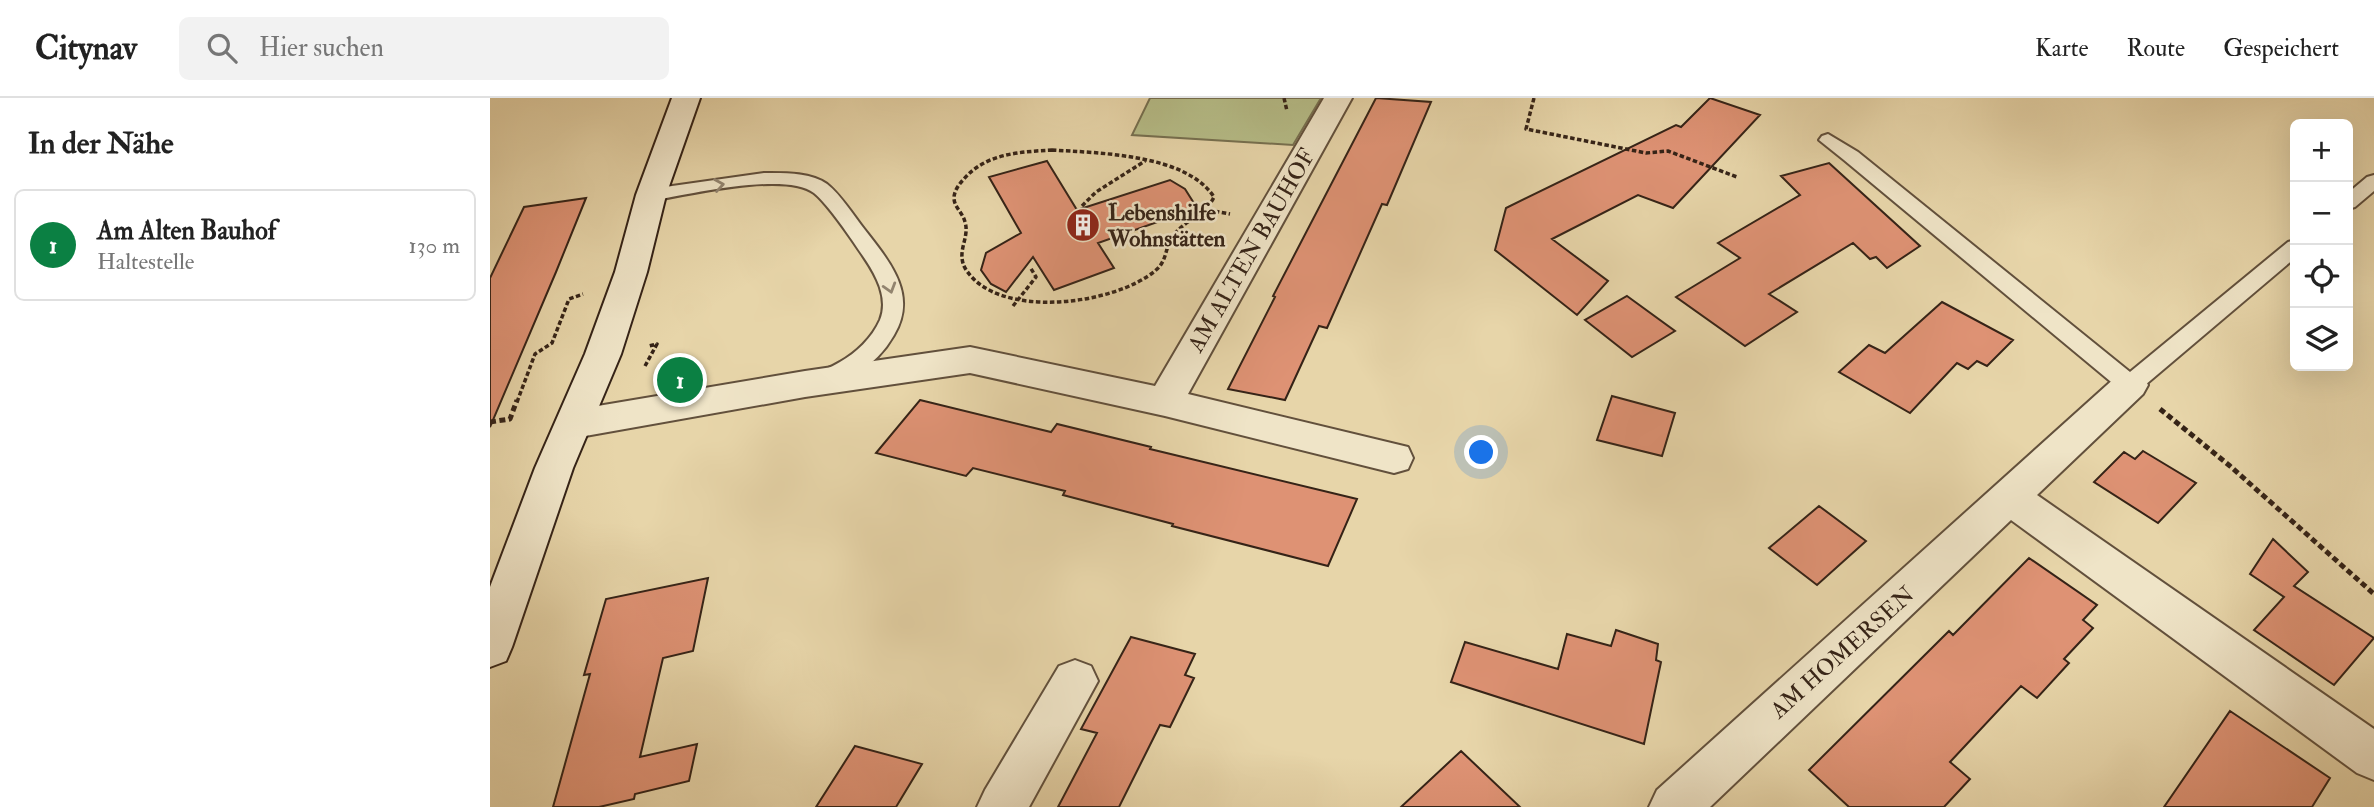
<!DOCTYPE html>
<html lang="de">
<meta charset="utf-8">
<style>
:root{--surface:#fff;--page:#f2f2f2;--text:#222;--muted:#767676;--line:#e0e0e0;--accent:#0b8043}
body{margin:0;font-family:"IM FELL Double Pica",serif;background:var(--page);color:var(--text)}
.controls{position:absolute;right:21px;top:21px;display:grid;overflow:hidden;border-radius:10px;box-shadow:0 7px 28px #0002}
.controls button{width:63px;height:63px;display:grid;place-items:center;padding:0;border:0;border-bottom:2px solid var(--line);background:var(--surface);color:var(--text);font:35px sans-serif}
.you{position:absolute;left:992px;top:355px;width:24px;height:24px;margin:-18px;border:5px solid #fff;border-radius:50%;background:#1a73e8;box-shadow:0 0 0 10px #1a73e833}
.badge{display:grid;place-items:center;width:46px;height:46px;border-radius:50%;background:var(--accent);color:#fff;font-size:23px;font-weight:700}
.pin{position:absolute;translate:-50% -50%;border:4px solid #fff;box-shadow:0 2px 7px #0006}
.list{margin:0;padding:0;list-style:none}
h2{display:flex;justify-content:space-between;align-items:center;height:91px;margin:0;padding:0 28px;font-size:30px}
h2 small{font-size:23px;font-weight:400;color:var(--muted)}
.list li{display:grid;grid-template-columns:46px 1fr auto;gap:21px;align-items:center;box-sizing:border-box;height:112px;margin:0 14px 14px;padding:0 14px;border:2px solid var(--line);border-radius:10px}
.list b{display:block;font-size:26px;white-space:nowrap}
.list p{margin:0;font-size:23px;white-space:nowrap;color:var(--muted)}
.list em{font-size:23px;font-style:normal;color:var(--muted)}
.icon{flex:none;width:38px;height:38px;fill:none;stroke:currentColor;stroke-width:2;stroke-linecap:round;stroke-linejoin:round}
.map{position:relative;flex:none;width:1884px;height:709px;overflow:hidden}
header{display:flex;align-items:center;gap:42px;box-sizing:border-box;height:98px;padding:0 35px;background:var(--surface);border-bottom:2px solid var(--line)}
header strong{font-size:33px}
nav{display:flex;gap:38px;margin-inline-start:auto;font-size:24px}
.search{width:490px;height:63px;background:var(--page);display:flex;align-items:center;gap:18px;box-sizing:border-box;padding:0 24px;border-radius:10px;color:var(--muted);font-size:26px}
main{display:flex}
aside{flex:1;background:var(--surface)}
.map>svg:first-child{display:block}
.green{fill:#b6bd88;stroke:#767050;stroke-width:2}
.building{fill:#de9274;stroke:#352317;stroke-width:2}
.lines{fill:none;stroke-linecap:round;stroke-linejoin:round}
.lane-casing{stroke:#62503c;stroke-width:4}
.street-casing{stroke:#62503c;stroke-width:4}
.secondary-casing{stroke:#352317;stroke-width:4}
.path-far1{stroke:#352317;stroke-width:3.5;stroke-dasharray:4.5 2.5;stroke-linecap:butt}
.path{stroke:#352317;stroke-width:5;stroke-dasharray:6 3.5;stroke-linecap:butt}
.lane{fill:#efe4c7;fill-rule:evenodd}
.street{fill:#efe4c7;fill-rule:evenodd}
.secondary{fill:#efe4c7;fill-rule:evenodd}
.oneway{stroke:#92846f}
.labels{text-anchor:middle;stroke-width:5;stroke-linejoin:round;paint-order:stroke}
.poi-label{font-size:23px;font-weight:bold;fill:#352317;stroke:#efe4c7;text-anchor:start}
.street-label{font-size:23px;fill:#352317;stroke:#efe4c7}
</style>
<header>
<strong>Citynav</strong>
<div class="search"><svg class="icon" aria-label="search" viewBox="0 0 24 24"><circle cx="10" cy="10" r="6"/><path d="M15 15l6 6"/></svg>Hier suchen</div>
<nav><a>Karte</a><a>Route</a><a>Gespeichert</a></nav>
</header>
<main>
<aside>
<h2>In der Nähe<small></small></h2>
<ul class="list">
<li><span class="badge">1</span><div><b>Am Alten Bauhof</b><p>Haltestelle</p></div><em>130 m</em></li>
</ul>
</aside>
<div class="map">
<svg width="1884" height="709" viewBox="0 0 1884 709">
<rect width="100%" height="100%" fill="#e7d5a9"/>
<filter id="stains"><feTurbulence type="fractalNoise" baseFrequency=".00286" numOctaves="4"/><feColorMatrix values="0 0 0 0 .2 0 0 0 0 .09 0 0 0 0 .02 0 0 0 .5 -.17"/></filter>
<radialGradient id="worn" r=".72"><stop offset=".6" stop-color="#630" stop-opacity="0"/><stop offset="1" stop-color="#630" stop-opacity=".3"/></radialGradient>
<!-- green -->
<path class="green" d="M660,0h171l-28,47 -161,-10z"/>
<!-- building -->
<path class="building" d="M886,0l55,4 -44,103 -5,-1 -55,124 -8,-2 -34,74 -57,-11 47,-92 -2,-1z
M1220,0l50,17 -87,93 -35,-13 -86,44 56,42 -31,34 -82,-65 11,-42 170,-83 5,2z
M557,63l30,49 93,-30 15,9 12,19 -99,35 16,25 -60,22 -21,-33 -27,35 -15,-8 -10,-14 5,-17 35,-20 -32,-56z
M1339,65l91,83 -33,22 -11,-11 -6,2 -17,-16 -84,51 28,18 -52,34 -69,-49 64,-39 -22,-15 82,-48 -19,-19z
M96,100l-30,74 -66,155v-149l34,-71z
M1137,198l48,35 -43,26 -47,-37z
M1452,204l71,38 -26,26 -10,-5 -9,8 -11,-6 -47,50 -71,-41 30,-27 16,8z
M1122,298l63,17 -13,43 -65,-16z
M430,302l131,32 6,-8 94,23 -1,2 207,50 -29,67 -156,-40 1,-2 -110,-29 2,-4 -92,-23 -7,8 -90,-23z
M1653,353l53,32 -38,40 -64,-41 30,-30 11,7z
M1329,408l47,35 -49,44 -48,-37z
M1783,441l35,33 -14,14 80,52 -40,47 -80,-55 30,-33 -34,-23z
M1539,460l68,47 -14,15 10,8 -29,31 5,4 -32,35 -16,-12 -71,76 20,17 -26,28h-95l-40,-37 140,-139 4,4z
M218,480l-15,73 -30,7 -23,99 57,-13 -8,37 -54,13 -1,5 -35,8h-46l37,-133 -6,1 22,-76z
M1126,532l42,14 -2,16 5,2 -17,82 -193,-62 14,-40 93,27 9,-35 44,12z
M641,539l64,17 -10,21 9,3 -24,49 -10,-2 -41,82h-61l39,-74 -16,-4z
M1740,613l100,67 -18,29h-148z
M365,648l67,18 -26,43h-80z
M971,653l59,56h-119z"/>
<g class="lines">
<!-- lane casing -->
<g class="lane-casing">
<path id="lane" d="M1338,36l30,18 272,220 158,-130 7,-2v18l-157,133 -8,2 -8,-2 -278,-231 -25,-20 3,-4z
M274,75c20,0 46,-1 63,11 14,11 27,32 38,46 25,32 53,65 29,105 -9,16 -22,29 -37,38 -12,8 -26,16 -40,12l-4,-6c6,-9 18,-11 27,-17 16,-9 32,-24 40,-42 9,-22 -4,-45 -17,-64 -11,-16 -34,-51 -49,-63 -28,-22 -128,2 -163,8l-10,-6 10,-6z
M1884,77v16l-19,16 -7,2v-16l19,-16z"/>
</g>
<!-- street casing -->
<g class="street-casing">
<path id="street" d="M834,0h28l-164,296 220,53 5,11 -5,11 -14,4 -229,-57 -195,-43 -165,24 -231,41 -13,-4 -6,-10 6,-10 13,-4 231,-39 165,-24 185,39z
M1640,274l13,4 5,9 -5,9 -106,101 337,234v51l-17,-7 -346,-253 -301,287h-61l8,-17 460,-414z
M585,562l16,6 7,15 -69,126h-52l8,-17 74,-124z"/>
</g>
<!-- secondary casing -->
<g class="secondary-casing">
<path id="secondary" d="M182,0h28l-34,97 -19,77 -26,82 -48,114 -61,179 -6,14 -16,6v-80l45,-119 50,-114 30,-82 21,-77z"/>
</g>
<!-- path-far1 -->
<path class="path-far1" d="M794,0l3,13
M1044,0l-8,31 120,24 22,-2 69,26
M562,52c47,3 134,4 162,47 -9,19 -30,23 -42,40 -7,11 -5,24 -16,33 -40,35 -160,51 -191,-2 -9,-17 5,-30 0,-46 -2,-9 -11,-15 -11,-24 0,-7 5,-14 10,-19 22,-26 56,-27 88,-29z
M592,108l14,-14 49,-31
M718,112l22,4
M523,208l23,-29 -6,-10
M155,268l12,-22 -8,2
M27,304l18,-48 17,-11 17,-44 14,-5"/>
<!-- path -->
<path class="path" d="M1670,311l70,57 144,128
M0,324l20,-3 7,-19"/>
<!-- lane -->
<use href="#lane" class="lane"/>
<!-- street -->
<use href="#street" class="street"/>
<!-- secondary -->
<use href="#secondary" class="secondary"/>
</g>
<!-- one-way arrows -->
<defs><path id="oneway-chevron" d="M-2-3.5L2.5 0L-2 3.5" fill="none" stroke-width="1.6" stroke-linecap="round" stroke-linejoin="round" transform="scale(1.75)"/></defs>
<g class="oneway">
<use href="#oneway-chevron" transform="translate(229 87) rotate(-9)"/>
<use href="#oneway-chevron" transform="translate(400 190) rotate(73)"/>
</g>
<!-- icons -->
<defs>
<g id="building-disc" transform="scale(1.75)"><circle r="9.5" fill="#8f2418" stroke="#efe4c7"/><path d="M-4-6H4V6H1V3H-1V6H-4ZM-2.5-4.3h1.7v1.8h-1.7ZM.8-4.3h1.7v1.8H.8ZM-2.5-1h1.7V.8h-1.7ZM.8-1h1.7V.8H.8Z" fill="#fff"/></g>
</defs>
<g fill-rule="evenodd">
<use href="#building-disc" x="593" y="127"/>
</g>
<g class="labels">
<!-- poi labels -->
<g class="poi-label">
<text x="618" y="122">Lebenshilfe<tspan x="618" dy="26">Wohnstätten</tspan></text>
</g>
<!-- street labels -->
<g class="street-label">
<text transform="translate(761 152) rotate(-60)" y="8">AM ALTEN BAUHOF</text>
<text transform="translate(1352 554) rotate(-42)" y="8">AM HOMERSEN</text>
</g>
</g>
<rect width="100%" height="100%" filter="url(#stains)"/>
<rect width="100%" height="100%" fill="url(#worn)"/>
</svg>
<div class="controls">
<button>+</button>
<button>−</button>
<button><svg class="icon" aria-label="locate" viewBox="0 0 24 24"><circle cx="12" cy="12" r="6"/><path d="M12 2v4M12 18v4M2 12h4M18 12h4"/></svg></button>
<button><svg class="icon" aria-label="layers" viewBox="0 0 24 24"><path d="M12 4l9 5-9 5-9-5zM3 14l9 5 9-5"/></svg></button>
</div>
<div class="you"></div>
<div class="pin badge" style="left:190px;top:282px">1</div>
</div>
</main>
